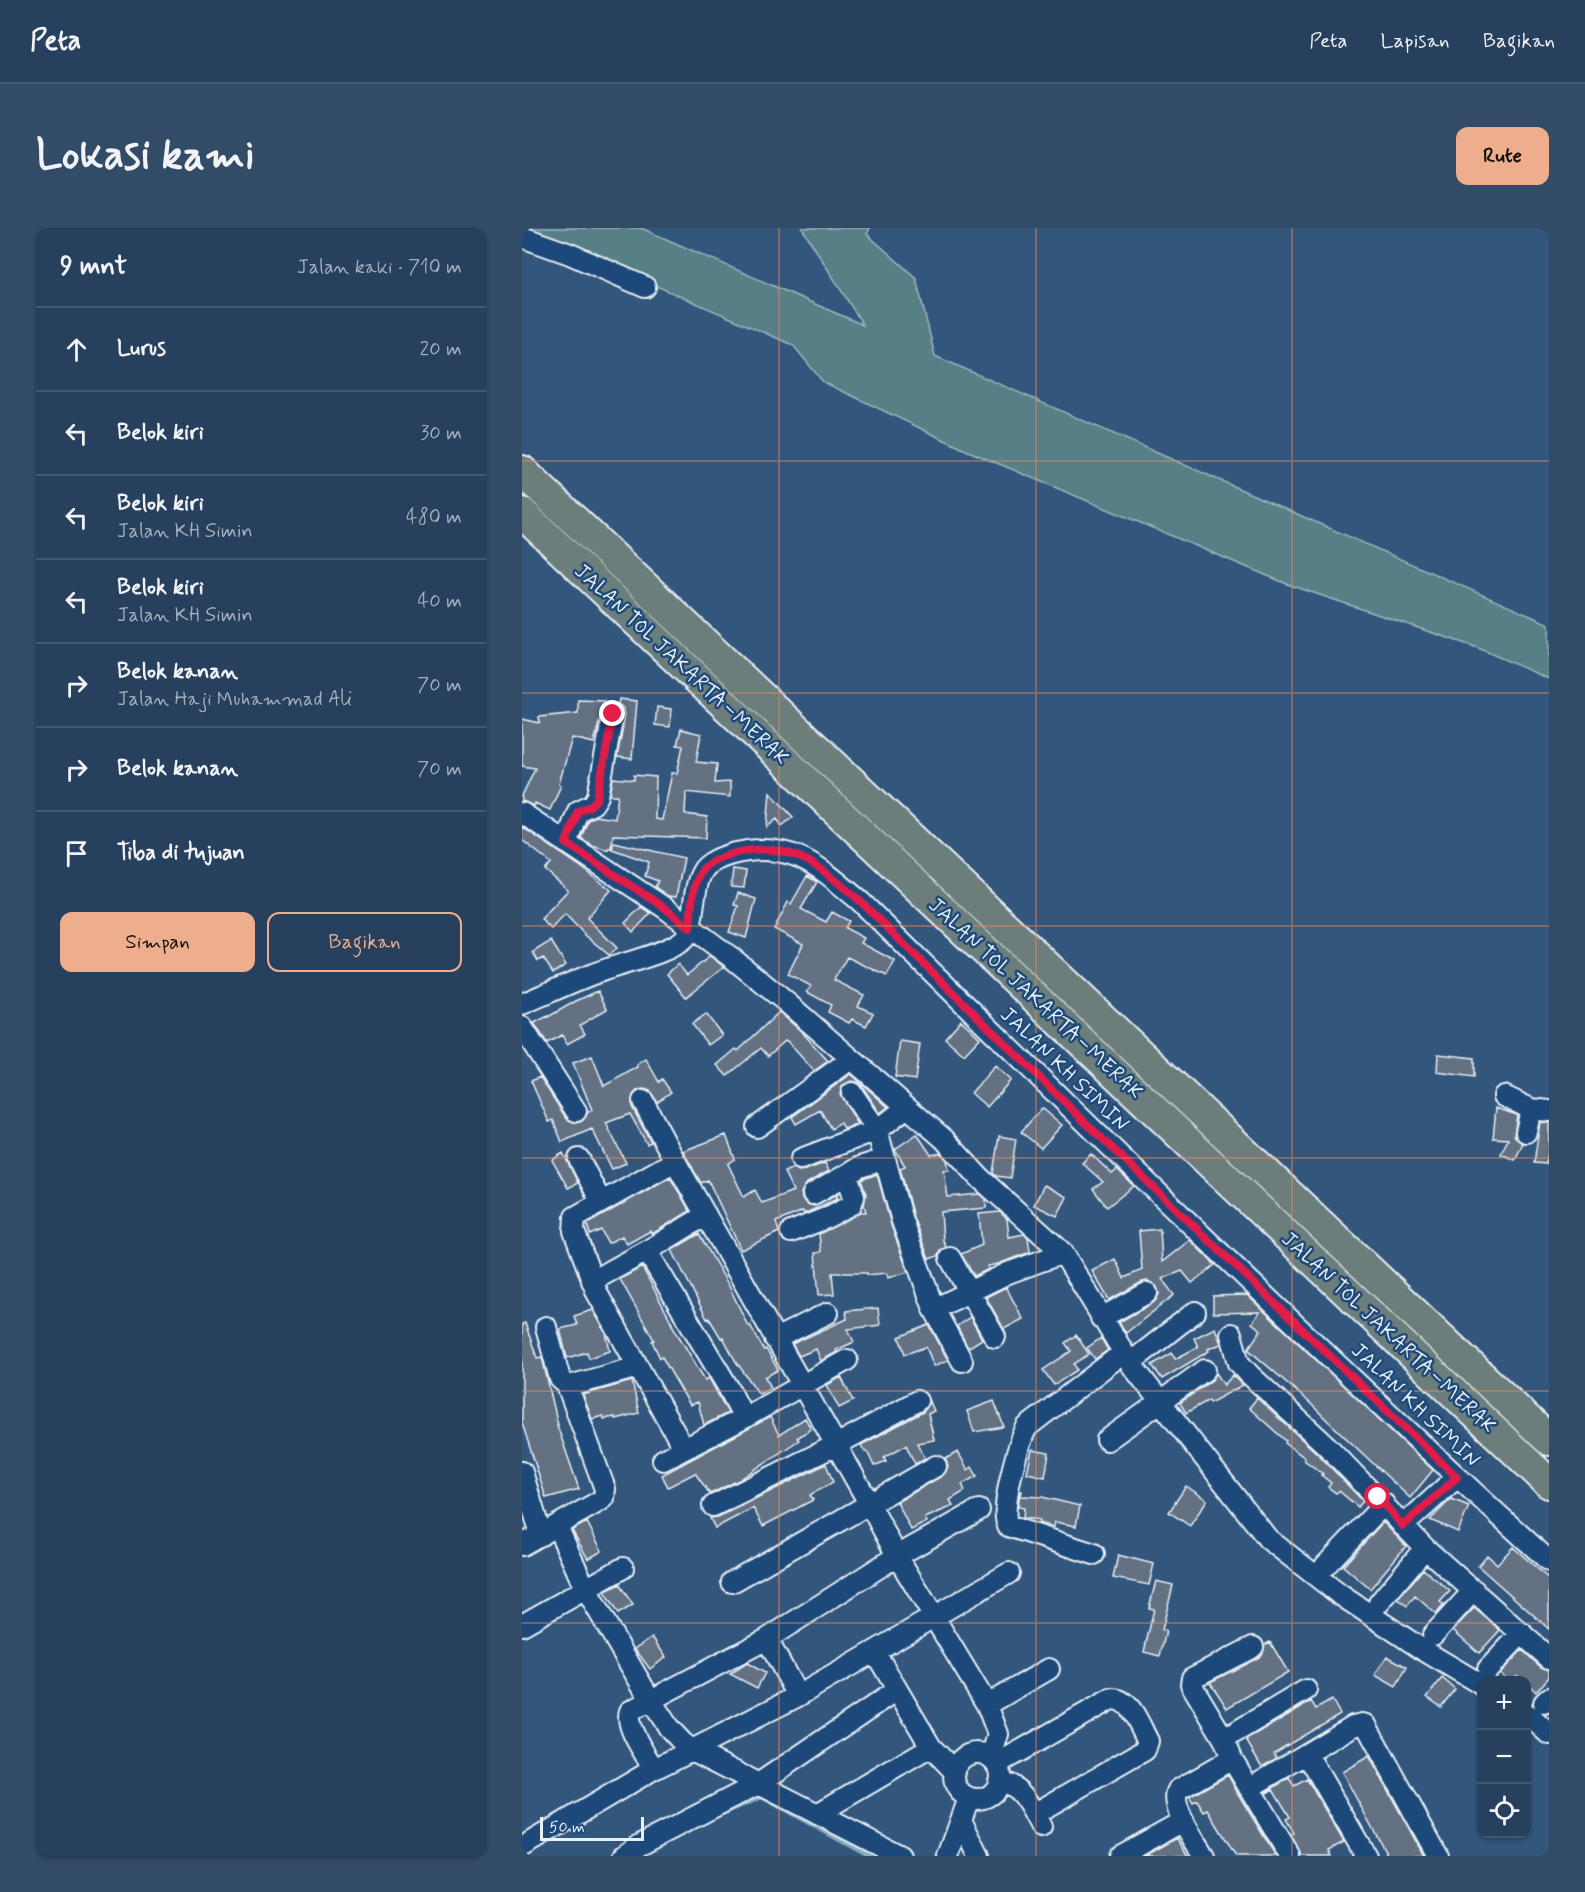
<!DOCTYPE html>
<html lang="id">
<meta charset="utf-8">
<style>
:root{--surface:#26405e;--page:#324b67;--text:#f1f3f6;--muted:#a4afbc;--line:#425973;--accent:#eead8d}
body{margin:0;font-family:Mynerve,sans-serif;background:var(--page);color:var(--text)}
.controls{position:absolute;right:18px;bottom:18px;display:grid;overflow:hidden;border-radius:12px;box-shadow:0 2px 4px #0004}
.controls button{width:54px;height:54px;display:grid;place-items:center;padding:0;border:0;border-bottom:2px solid var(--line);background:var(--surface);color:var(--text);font:30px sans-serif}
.scale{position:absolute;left:18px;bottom:15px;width:104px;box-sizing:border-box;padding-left:6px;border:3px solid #e8f1f8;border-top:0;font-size:16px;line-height:21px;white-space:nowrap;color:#e8f1f8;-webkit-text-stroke:4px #1f4a7a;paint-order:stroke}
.stop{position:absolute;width:18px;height:18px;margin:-14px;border:4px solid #e11d48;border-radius:50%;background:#fff}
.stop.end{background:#e11d48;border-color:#fff;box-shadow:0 2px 6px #0008}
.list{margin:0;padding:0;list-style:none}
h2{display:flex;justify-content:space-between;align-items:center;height:78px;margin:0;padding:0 24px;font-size:26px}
h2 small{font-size:20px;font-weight:400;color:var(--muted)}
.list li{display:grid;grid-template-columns:39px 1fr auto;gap:18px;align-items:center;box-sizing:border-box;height:84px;padding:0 24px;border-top:2px solid var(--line)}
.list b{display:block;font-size:22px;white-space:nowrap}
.list p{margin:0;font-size:20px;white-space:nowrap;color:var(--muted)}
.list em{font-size:20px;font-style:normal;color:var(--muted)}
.actions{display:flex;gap:12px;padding:18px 24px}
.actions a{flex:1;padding:14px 0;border:2px solid var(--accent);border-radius:12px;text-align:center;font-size:21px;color:var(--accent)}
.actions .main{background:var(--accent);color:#111}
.icon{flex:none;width:33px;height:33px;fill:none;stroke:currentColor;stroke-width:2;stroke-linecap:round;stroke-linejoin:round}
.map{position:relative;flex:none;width:1027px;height:1628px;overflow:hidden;border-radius:12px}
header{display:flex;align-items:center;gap:36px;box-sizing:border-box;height:84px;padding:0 30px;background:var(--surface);border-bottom:2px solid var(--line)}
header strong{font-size:28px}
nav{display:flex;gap:33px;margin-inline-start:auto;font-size:21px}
.intro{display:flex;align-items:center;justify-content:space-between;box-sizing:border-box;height:144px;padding:0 36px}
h1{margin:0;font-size:42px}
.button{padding:15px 27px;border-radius:12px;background:var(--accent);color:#111;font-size:21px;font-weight:700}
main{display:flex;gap:36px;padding:0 36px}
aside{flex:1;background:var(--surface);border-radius:12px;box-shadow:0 2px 4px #0004}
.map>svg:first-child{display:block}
.green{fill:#567f86;stroke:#9fb8bf;stroke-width:1.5}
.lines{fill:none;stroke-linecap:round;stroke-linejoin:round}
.stream{stroke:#87acc3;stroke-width:4.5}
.building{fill:#637183;stroke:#e8f1f8;stroke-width:1.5}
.minor-casing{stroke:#e8f1f8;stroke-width:24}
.highway-casing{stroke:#e8f1f8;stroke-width:34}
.minor{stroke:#1f4a7a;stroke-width:20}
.highway{stroke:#6c7e7c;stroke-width:30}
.route{stroke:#e11d48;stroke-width:8}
.grid{fill:none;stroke:#e88e5f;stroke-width:1.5;stroke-opacity:0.55}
.labels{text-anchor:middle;stroke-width:5;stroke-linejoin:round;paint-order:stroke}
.street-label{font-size:21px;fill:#e8f1f8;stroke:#1f4a7a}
</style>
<header>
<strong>Peta</strong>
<nav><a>Peta</a><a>Lapisan</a><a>Bagikan</a></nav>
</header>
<div class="intro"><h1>Lokasi kami</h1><a class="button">Rute</a></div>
<main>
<aside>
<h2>9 mnt<small>Jalan kaki · 710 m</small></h2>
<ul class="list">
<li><svg class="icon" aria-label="ahead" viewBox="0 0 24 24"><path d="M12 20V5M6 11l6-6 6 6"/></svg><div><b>Lurus</b></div><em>20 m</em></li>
<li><svg class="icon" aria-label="left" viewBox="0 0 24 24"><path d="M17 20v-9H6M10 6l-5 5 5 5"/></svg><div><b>Belok kiri</b></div><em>30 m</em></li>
<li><svg class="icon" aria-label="left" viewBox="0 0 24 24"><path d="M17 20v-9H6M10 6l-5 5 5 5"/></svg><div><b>Belok kiri</b><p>Jalan KH Simin</p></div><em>480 m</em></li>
<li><svg class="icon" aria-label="left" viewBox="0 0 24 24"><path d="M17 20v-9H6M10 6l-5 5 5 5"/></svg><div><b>Belok kiri</b><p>Jalan KH Simin</p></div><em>40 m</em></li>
<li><svg class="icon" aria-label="right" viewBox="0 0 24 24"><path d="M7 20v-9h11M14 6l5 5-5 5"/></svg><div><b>Belok kanan</b><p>Jalan Haji Muhammad Ali</p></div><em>70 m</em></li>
<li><svg class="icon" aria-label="right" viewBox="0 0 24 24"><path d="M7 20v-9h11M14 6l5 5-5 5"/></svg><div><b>Belok kanan</b></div><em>70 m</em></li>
<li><svg class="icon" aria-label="arrive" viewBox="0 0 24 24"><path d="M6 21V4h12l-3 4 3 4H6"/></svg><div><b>Tiba di tujuan</b></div></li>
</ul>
<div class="actions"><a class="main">Simpan</a><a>Bagikan</a></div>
</aside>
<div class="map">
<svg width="1027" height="1628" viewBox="0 0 1027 1628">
<rect width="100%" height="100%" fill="#33567d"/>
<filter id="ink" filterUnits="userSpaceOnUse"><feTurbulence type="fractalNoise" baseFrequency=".0167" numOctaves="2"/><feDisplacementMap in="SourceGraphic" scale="12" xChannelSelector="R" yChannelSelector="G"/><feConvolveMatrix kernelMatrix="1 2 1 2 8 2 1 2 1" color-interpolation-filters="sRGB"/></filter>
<g filter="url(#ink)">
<!-- green -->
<path class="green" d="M0,0h119l222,97 -61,-97h68l-3,6 49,44 19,78 614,268v55l-71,-31 -191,-64 -319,-133 -145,-69 -30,-37z"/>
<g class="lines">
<!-- stream -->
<path class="stream" d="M195,1588l45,-19 107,59"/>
</g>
<!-- building -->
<path class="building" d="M97,471l18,2 -5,58 -15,-2 8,-41 -1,-7 -6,-5z
M56,472l26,1 -10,42 -22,-5 -13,46 2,1 -11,25 -15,-7 -1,3 -12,-5v-5l13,-28 -13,-2v-47l18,4 -1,-6 39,-4z
M135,479l14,2 -1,18 -15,-2z
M159,501l20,5 -5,28 21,2 -2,19 15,-1v15l-44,-5 -1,22 22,3 -1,21 -93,-3 -2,13h-3v2l-16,-5 -11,-7 7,-18 7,-4 20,3 3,-24h-8l3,-17 21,2v-5l22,2 -1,42 7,1 10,-47h5l6,-27 -6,-1z
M248,564l23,25 -11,9 -5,-7 -10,8z
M0,599l59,40 30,23 -24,28 30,30 -8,7 -24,-20 -20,-21 -14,15 -10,-10 27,-29 -23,-20 6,-7 -29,-23z
M92,614l70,16 -8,39 -8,-1 -13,-9 3,-6 -13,-5 4,-14 -37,-13z
M211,641l13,2 -2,17 -13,-1z
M285,648l10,6 -16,27 25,13 6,-10 17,9 -4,7 19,10 -3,5 34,18 -8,15 -40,-19 -13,23 30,15 -6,11 15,7 -7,13 -14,-7 -3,4 -21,-11 3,-7 -24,-13 4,-6 -23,-12 15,-30 -29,-15 14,-27 3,2z
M216,665l18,6 -10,39 -17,-6 9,-26 -4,-1z
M119,679l10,6 -18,19 -8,-9z
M29,713l15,24 -13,8 -10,-15 -5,3 -5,-9z
M188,728l14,11 -38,30 -19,-23 11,-10 9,11z
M76,763l9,18 -27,16 5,9 -18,10 -5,-9 -15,8 -13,-20 14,-7v1l28,-16z
M257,784l23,20 26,29 -14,10 -27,-30h-2l-17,15 -7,-8 -34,28 -10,-11 19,-16 2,2z
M184,786l16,21 -14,10 -16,-21z
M439,792l19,18 -16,17 -19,-17z
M378,813l20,3 -5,36 -20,-3z
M916,826l36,4v19l-37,-5z
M70,828l12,30 34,-19 -1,-2 9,-6 13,23 3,-3 9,13 -14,10 -7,-11 -6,-2 -6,1 -5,5 -1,12 19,35 -4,2 -17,-30 -24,9 20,40 -14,6 -20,-40 -30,13 -9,-22 -4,2 -18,-41 9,-4 26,41 10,5 6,-2 6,-9 4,-2 -19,-47z
M473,838l16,14 -24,27 -16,-14z
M329,846l37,33 -8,6 -18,-27 -5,-4 -6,-1 -9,6 -2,7 18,30 -14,5 -3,-6 -10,6 -11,-19 -24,14 -4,-7z
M520,880l20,17 -21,23 -20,-16z
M974,880l21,7 -3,20 4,5 5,3 -8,17 -14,-6 7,-15 -15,-1z
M1018,894l9,1v25l-3,16 -12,-1z
M395,906l14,21 10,-2 6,7 2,10h-5l4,27 32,-3 6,5v9l-45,4 2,28 3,7 -6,4 -2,5 -9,3 -16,-42 -13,-49 5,-2 -10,-17z
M204,907l9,24 -7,5 16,33 11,-7 7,13 31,-12 -9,-19 9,-4 6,3 6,-1 20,-7 4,8 -22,12 -6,10 1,6 5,5 7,2 25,-13 -3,3 2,2 -34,16 -1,-3 -27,11 3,10 -38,18 -33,-70 -7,3 -18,-32z
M477,908l17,3 -6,39 -14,-2 -3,-3z
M41,925l15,30 -10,5 -16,-28z
M569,926l21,20 5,-4 17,16 -27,21 -14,-18 10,-7 -21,-19z
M355,946l14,51 17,47 -20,6 -1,-5 -20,2v-2h-35l2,21 -15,1 -4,-42 6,-1 -2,-18 41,-22h6l-2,-7 2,-11 -5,-14z
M148,949l20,34 -38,23 -2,-3 -23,13 -5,-8 -14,7 -7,-13 -11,5 -3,-11z
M522,957l23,12 -10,19 -23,-11z
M478,984l7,7 2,18 15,-3 4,3 2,15 -32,12 -10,2 1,3 -15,7 -13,-22 21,-9 -3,-31z
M638,1001l2,33 28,-22 25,25 -23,18 -10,-12 -20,8 12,16 -48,38 -7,-11 34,-19 6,-9 -2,-7 -9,-6 -6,1 -33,18 -17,-29 23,-12 9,19 18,-8 -3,-39z
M177,1006l30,52 19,40 2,-1 14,25 2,-1 12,21 -13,7 6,10 -12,7 -24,-34 -12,-23 -2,1 -12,-20 -2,1 -35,-69z
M120,1039l30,56h-1l34,57 4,-2 19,35 -24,12 -6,-23 -8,3 -28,-48 -2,1 -8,-17 2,-1 -34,-61z
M484,1059l17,32 -19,10 -18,-32z
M725,1067l186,175 -23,28 -81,-76 -18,-18 -63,-55 13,-19 -9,-7 8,-11 -47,1v-17z
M356,1080l2,17 -32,4 6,13 -18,8 1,2 -16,9 -5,-12 -17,7 -7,-12 55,-25 -1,-8z
M71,1082l13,23 4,18 -21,7 -2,-6 -20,6 -7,-29 17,-4 -3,-9z
M448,1089l12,22 -14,9 -11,-22z
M3,1095l12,35 5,-1 16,68h-1l22,64 -33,9 -24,-75v-99z
M407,1097l19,35 -14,6 -8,-19 -21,7 -6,-17z
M693,1100l6,16 -13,5 1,2 -47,28 -10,-14 20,-12 3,6 23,-12 -4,-9z
M554,1107l13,19 -15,10 3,6 -23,15 -11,-15 28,-19 -6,-8z
M579,1110l7,12 -13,9 -8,-11z
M694,1145l8,12 9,-10 10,10 -33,18 -1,-3 -23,13 -6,-10 32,-23z
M319,1149l12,24 -14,7 -12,-23z
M110,1153l7,32 -24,6v-2l-11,2 -1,-3 -11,3 -9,-24z
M735,1170l62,57 44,46 -5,6 -19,-16 -3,2 -8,-6 3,-4 -10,-8 2,-1 -19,-14 1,-2 -20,-15 1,-2 -37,-33z
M407,1171l5,12 -6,3 6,26 -17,3 8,15 -10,6 -9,-19 -22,12 2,4 -12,5 -7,-15 -2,1 -4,-7 62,-33 4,-5z
M472,1173l10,26 -30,5 -7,-21z
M248,1189l9,18 26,-17 6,11 -14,9 2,2 -60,40 -29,14 -15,-21 -27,14 -6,-12z
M510,1222l17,3 -4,24 -18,-4z
M436,1224l10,18 4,-3 5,9 -15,8 3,7 -15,9 3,6 -28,12 2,4 -16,8 -14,-28 45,-26 6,-9 -3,-8z
M304,1236l7,18 -23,13 3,5 -50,26 -10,-18 -38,20 -5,-10 8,-1z
M664,1258l21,14 -17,26 -21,-14z
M498,1263h2l-1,5 21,1 38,9 -4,20 -21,-4 -1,5 -15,-4 1,-3 -17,-2 1,-10 -6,-1z
M929,1271l18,7 -11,26 -28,-12z
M65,1294l15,29 -14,8 -16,-29z
M861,1294l23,24 -36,43 -27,-23z
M991,1319l36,32v50l-71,-63 9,-11 10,9z
M596,1327l36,9 -5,21 -36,-7z
M901,1341l27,22 -10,11 4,3 -8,9 -21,-18 -8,10 -9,-7z
M634,1353l17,4 -11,45 4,1 -6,25 -16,-4 10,-43 -5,-1z
M97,1356l14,21 -15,9 -14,-22z
M952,1380l26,22 -21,23 -26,-23z
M130,1409l14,20 -16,12 -15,-20z
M748,1414l18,30 -61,36 -17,-26 48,-24 5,-5 1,-8z
M1000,1422l19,17 8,3v7l-13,15 -9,-9v-3h-4l-6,-4 -4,4h-5l-8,-7z
M865,1428l20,11 -11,20 -21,-12z
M225,1435l18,10 -8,15 -27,-14z
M920,1450l13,11 -14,18 -14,-10z
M810,1472l8,14 -66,39 3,5 -15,9 -16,-27 65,-39 5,8z
M847,1528l55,100h-36l-15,-27 -31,-57z
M706,1547l10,19 38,62h-40l-28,-46 -4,2 -7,-11 -4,2 -4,-6z
M767,1550l5,8 13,-7 37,63 -15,8 3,6h-30l-11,-21 3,-2 -8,-14 4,-2 -17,-28 -6,4 -1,-1z
M655,1610l11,18h-43z"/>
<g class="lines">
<!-- minor casing -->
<g class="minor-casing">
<path id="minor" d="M0,9l48,17 75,33
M0,585l143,95 67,50 54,44 158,137 37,40 82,74 67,110 138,176 71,55 84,56 59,35
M44,615l12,-32 15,-7 5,-8 15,-82
M0,776c24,-10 47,-21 71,-30 21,-9 80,-21 93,-37 8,-9 6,-48 16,-65 5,-10 20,-15 30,-18 59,-15 87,12 129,48 226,223 453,445 688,659
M0,799l54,84
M330,865l25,37 25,91 32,88 28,52
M982,868l27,13 18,2
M121,873l32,60 194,342 28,53 -130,83 31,57 -106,54 208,106
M235,899l94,-68
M1004,904l5,-23
M57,931l22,43
M279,931l78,-30 28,-22
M153,933l-100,56 -1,14 23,62 87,156
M291,966l47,-27 25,-8
M269,1004l35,-14 25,-13 3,-8 -7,-22
M125,1023l81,136 16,31 103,-58
M428,1030l45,79
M70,1053l55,-30 59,-36
M412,1081l74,-36 55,-20
M579,1090l46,-25
M24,1099l14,52 7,6h6l65,-18
M709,1106l8,29 11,12 77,71 98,102 124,110
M253,1111l53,-26
M608,1135l65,-51
M585,1212l98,-70
M141,1232l81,-42
M0,1244l19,63
M191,1278l123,-61 81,-44
M457,1282l-82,46 90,149 11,29 -7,24
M881,1298l54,-49
M0,1317l78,-44 4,-3 1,-9 -38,-104
M572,1326l-86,-28c-9,-16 10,-82 19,-99l96,-74
M803,1338l59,-62
M210,1354l204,-116
M857,1375l46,-55
M0,1397l101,-57
M911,1407l41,-45
M731,1419l-61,31 -1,6 33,55 8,20 58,97
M353,1424l56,95 24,25
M966,1441l34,-36
M276,1468l211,-123
M1022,1475l5,-5
M465,1477l62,-36
M1005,1486l22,20
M702,1511l82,-49
M432 1548a23 23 0 1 1 46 0a23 23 0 1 1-46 0Z
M785,1526l59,102
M475,1536l114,-65c20,-2 29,28 37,42l-3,9 -111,64
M132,1541c-8,-14 -30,-43 -24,-58l137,-72
M477,1553c23,4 32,27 42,46
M727,1560l104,-62 9,-2 4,1 72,131
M295,1586l114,-67
M439,1592l18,36
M0,1619l132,-78 38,-19 -9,-7 -14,-15 -19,-29 -65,-111 -28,-62
M102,1628l16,-11 118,-61 139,-94
M426,1628l21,-58
M598,1628l63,-35
M682,1628c-9,-15 -35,-50 -26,-66l54,-31"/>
</g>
<!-- highway casing -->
<g class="highway-casing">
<path id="highway" d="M0,243l1027,969
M0,285l1027,970"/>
</g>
<!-- minor -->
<use href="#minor" class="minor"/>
<!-- highway -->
<use href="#highway" class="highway"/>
</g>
</g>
<g class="lines" filter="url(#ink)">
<!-- route -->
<path class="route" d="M91,486l-16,85 -7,7 -12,5 -12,32 99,65 25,20c1,-16 2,-45 12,-58 8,-10 22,-14 33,-17 56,-14 86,14 126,49l226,222 370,353 -54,49 -25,-29"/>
</g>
<!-- grid -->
<path class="grid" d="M257,0v1628M514,0v1628M770,0v1628M0,233h1027M0,465h1027M0,698h1027M0,930h1027M0,1163h1027M0,1395h1027"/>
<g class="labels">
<!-- street labels -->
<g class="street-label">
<text transform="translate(160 436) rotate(43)" y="7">JALAN TOL JAKARTA–MERAK</text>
<text transform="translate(514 770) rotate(43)" y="7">JALAN TOL JAKARTA–MERAK</text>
<text transform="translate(543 841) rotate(44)" y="7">JALAN KH SIMIN</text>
<text transform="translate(867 1104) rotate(43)" y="7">JALAN TOL JAKARTA–MERAK</text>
<text transform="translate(894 1177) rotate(44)" y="7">JALAN KH SIMIN</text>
</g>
</g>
</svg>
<div class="controls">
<button>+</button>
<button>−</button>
<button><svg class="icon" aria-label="locate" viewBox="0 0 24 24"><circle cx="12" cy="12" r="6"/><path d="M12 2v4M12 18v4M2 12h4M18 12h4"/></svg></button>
</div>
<div class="scale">50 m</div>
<div class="stop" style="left:856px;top:1269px"></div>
<div class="stop end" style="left:91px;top:486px"></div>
</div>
</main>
